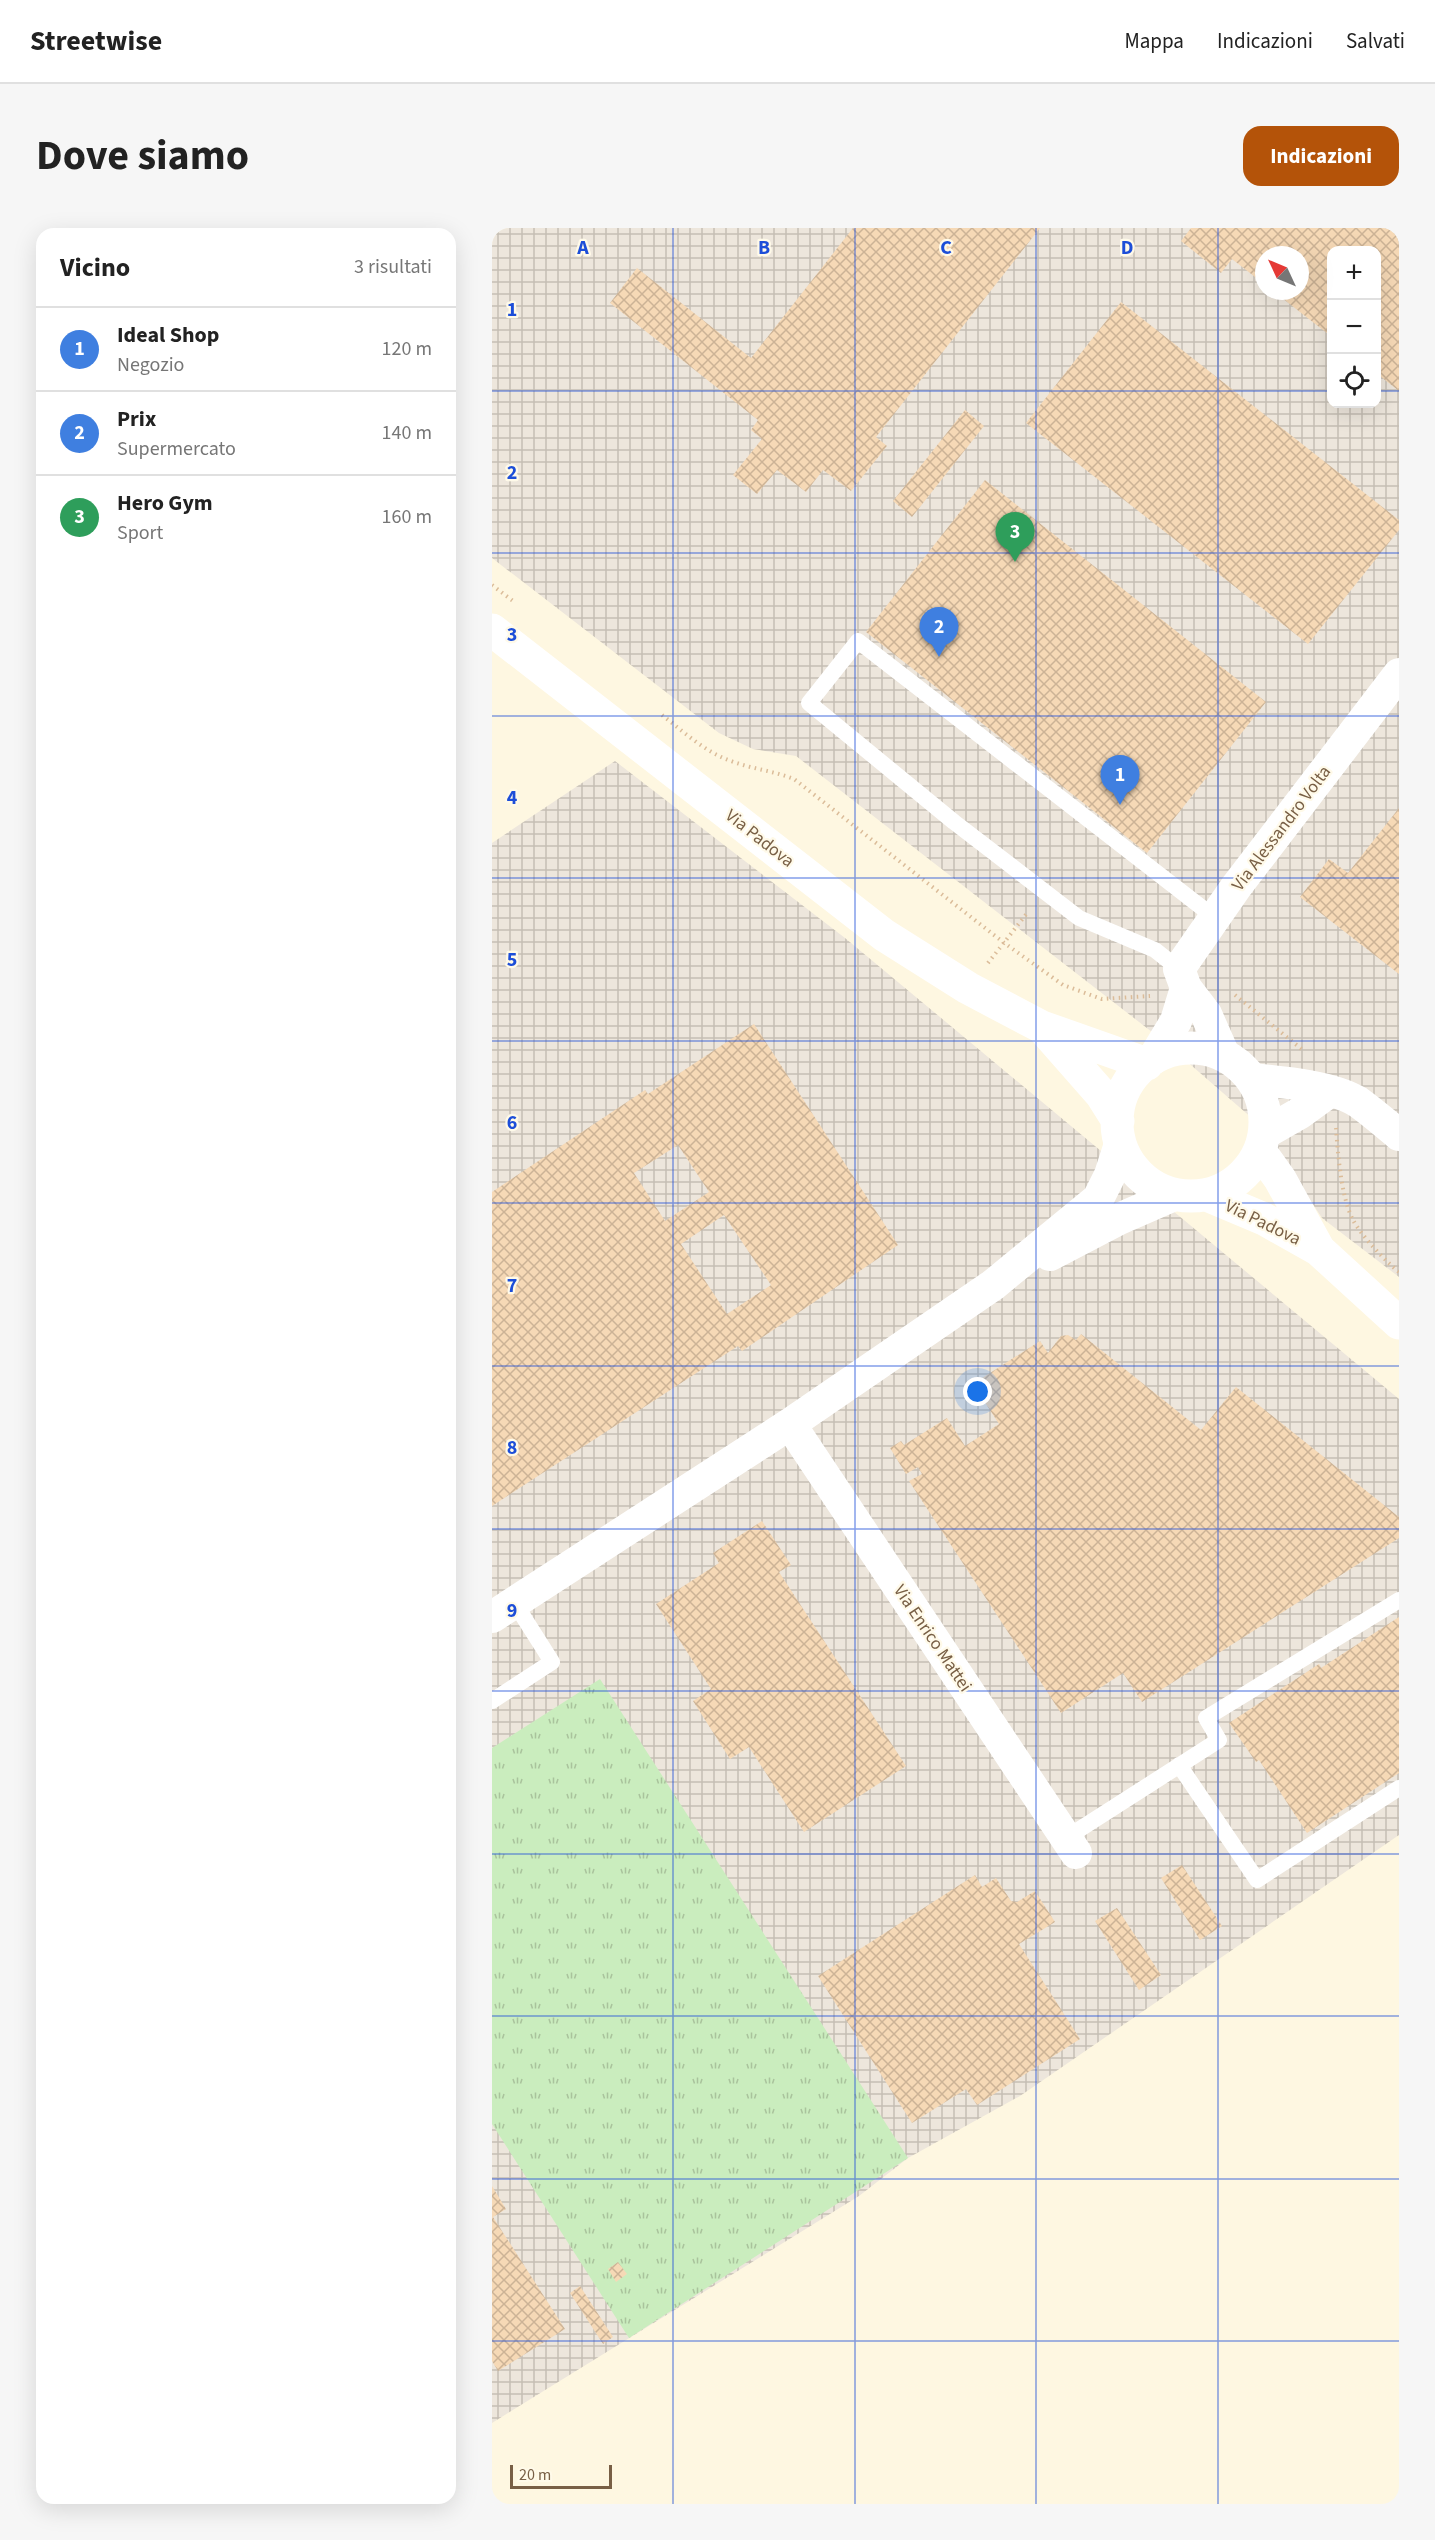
<!DOCTYPE html>
<html lang="it">
<meta charset="utf-8">
<style>
:root{--surface:#fff;--page:#f6f6f6;--text:#222;--muted:#767676;--line:#e0e0e0;--accent:#b45309}
body{margin:0;font-family:"Source Sans 3",sans-serif;background:var(--page);color:var(--text)}
.controls{position:absolute;right:18px;top:18px;display:grid;overflow:hidden;border-radius:12px;box-shadow:0 6px 24px #0002}
.controls button{width:54px;height:54px;display:grid;place-items:center;padding:0;border:0;border-bottom:2px solid var(--line);background:var(--surface);color:var(--text);font:30px sans-serif}
.compass{position:absolute;left:763px;top:18px;width:54px;height:54px;border-radius:50%;background:var(--surface);box-shadow:0 6px 24px #0002;rotate:314deg}
.scale{position:absolute;left:18px;bottom:15px;width:102px;box-sizing:border-box;padding-left:6px;border:3px solid #785f45;border-top:0;font-size:16px;line-height:21px;white-space:nowrap;color:#785f45;-webkit-text-stroke:4px #fffae9;paint-order:stroke}
.you{position:absolute;left:486px;top:1164px;width:21px;height:21px;margin:-15px;border:4px solid #fff;border-radius:50%;background:#1a73e8;box-shadow:0 0 0 9px #1a73e833}
.badge{display:grid;place-items:center;width:39px;height:39px;border-radius:50%;background:var(--accent);color:#fff;font-size:20px;font-weight:700}
.pin{position:absolute;translate:-50% -50px;filter:drop-shadow(0 2px 3px #0008)}
.pin::after{content:'';position:absolute;top:32px;width:21px;height:18px;background:inherit;clip-path:polygon(0 0,100% 0,50% 100%)}
.list{margin:0;padding:0;list-style:none}
h2{display:flex;justify-content:space-between;align-items:center;height:78px;margin:0;padding:0 24px;font-size:26px}
h2 small{font-size:20px;font-weight:400;color:var(--muted)}
.list li{display:grid;grid-template-columns:39px 1fr auto;gap:18px;align-items:center;box-sizing:border-box;height:84px;padding:0 24px;border-top:2px solid var(--line)}
.list b{display:block;font-size:22px;white-space:nowrap}
.list p{margin:0;font-size:20px;white-space:nowrap;color:var(--muted)}
.list em{font-size:20px;font-style:normal;color:var(--muted)}
.icon{flex:none;width:33px;height:33px;fill:none;stroke:currentColor;stroke-width:2;stroke-linecap:round;stroke-linejoin:round}
.map{position:relative;flex:none;width:907px;height:2276px;overflow:hidden;border-radius:18px}
header{display:flex;align-items:center;gap:36px;box-sizing:border-box;height:84px;padding:0 30px;background:var(--surface);border-bottom:2px solid var(--line)}
header strong{font-size:28px}
nav{display:flex;gap:33px;margin-inline-start:auto;font-size:21px}
.intro{display:flex;align-items:center;justify-content:space-between;box-sizing:border-box;height:144px;padding:0 36px}
h1{margin:0;font-size:42px}
.button{padding:15px 27px;border-radius:18px;background:var(--accent);color:#fff;font-size:21px;font-weight:700}
main{display:flex;gap:36px;padding:0 36px}
aside{flex:1;background:var(--surface);border-radius:18px;box-shadow:0 6px 24px #0002}
.map>svg:first-child{display:block}
.industrial{fill:url(#industrial-grid);fill-rule:evenodd}
.park{fill:url(#park-tufts)}
.building{fill:url(#building-cross-hatch);fill-rule:evenodd}
.lines{fill:none;stroke-linecap:round;stroke-linejoin:round}
.path{stroke:#dbbc99;stroke-width:4;stroke-dasharray:1.5 4.5;stroke-linecap:butt}
.service{stroke:#fff;stroke-width:16}
.minor{stroke:#fff;stroke-width:32}
.secondary{stroke:#fff;stroke-width:33}
.grid{fill:none;stroke:#1d4ed8;stroke-width:1.5;stroke-opacity:0.55}
.labels{text-anchor:middle;stroke-width:4.5;stroke-linejoin:round;paint-order:stroke}
.street-label{font-size:18px;fill:#785f45;stroke:#fffae9}
.grid-label{font-size:20px;text-anchor:middle;font-weight:bold;fill:#1d4ed8;stroke:#fffae9;stroke-width:4.5;stroke-linejoin:round;paint-order:stroke}
</style>
<header>
<strong>Streetwise</strong>
<nav><a>Mappa</a><a>Indicazioni</a><a>Salvati</a></nav>
</header>
<div class="intro"><h1>Dove siamo</h1><a class="button">Indicazioni</a></div>
<main>
<aside>
<h2>Vicino<small>3 risultati</small></h2>
<ul class="list">
<li><span class="badge" style="background:#3f7fe0">1</span><div><b>Ideal Shop</b><p>Negozio</p></div><em>120 m</em></li>
<li><span class="badge" style="background:#3f7fe0">2</span><div><b>Prix</b><p>Supermercato</p></div><em>140 m</em></li>
<li><span class="badge" style="background:#2e9e5b">3</span><div><b>Hero Gym</b><p>Sport</p></div><em>160 m</em></li>
</ul>
</aside>
<div class="map">
<svg width="907" height="2276" viewBox="0 0 907 2276">
<defs>
<pattern id="industrial-grid" width="8" height="8" patternUnits="userSpaceOnUse" patternTransform="scale(1.5)"><rect width="8" height="8" fill="#ede6dc"/><path d="M0 4h8M4 0v8" fill="none" stroke="#c5beb4"/></pattern>
<pattern id="park-tufts" width="24" height="20" patternUnits="userSpaceOnUse" patternTransform="scale(1.5)"><rect width="24" height="20" fill="#caedbe"/><path d="M3 7l-1-3M5 7V3M7 7l1-3M15 17l-1-3M17 17v-4M19 17l1-3" fill="none" stroke="#a9c39c"/></pattern>
<pattern id="building-cross-hatch" width="8" height="8" patternUnits="userSpaceOnUse" patternTransform="scale(1.5)"><rect width="8" height="8" fill="#f6d9b6"/><path d="M0 0l8 8M0 8l8-8" fill="none" stroke="#ccb396"/></pattern>
</defs>
<rect width="100%" height="100%" fill="#fef7e1"/>
<!-- industrial -->
<path class="industrial" d="M0,0h907v1049l-77,-59 -61,-92 -100,-87 -365,-283 -43,-7 -34,-16 -227,-175zM840,22h44v154h-44zM772,27h36v36h-36z
M123,533l230,177 554,461v436l-379,261 -112,62 -49,38 -367,227v-1580z"/>
<!-- park -->
<path class="park" d="M108,1451l308,479 -279,180 -137,-214v-376z"/>
<!-- building -->
<path class="building" d="M361,0h187l-164,209 11,9 -36,45 -28,-21 -17,22 -29,-22 -20,24 -24,-19 29,-36 -11,-9 7,-10 -148,-117 27,-35 114,90z
M699,0h208v163l-23,-18v-123h-44v87l-59,-46h27v-36h-36v29l-32,-25 -11,14 -40,-32z
M629,74l278,218v10l-91,114 -282,-221z
M473,182l19,16 -72,91 -19,-16z
M493,252l281,222 -119,151 -281,-221z
M907,580v166l-99,-77 29,-38 19,14z
M262,796l144,221 -156,106 -4,-5 -246,160v-314l153,-102 3,4zM186,917l31,47 -44,29 -31,-48zM232,987l47,70 -44,29 -46,-70z
M589,1106l120,96 35,-43 163,130v21l-257,164 -19,-29 -62,40 -152,-232 13,-7 -4,-7 -12,7 -16,-26 11,-7 3,4 43,-27 18,28 34,-22 -26,-40 67,-43 8,12 13,-17 7,-1 8,5z
M270,1293l29,44 -12,7 127,194 -102,66 -55,-85 -19,12 -37,-58 18,-12 -55,-85 63,-41 -6,-10z
M907,1389v156l-92,60 -48,-73 -3,2 -27,-39 90,-59 2,4z
M690,1637l40,61 -22,14 -39,-62z
M483,1647l7,12 14,-9 15,23 6,1 18,-11 20,31 -36,22 61,95 -103,66 -11,-16 -54,34 -94,-147z
M625,1680l44,67 -22,15 -44,-69z
M0,1958l14,23 -13,8 72,112 -67,42 -6,-10z
M126,2034l9,12 -11,8 -8,-13z
M88,2058l33,51 -10,7 -33,-51z"/>
<g class="lines">
<!-- path -->
<path class="path" d="M0,357l21,16
M170,487c22,17 43,37 69,46 21,8 43,10 63,18l209,163 60,43 39,14 48,-3
M496,735l40,-51
M743,767l69,56
M844,900c2,26 5,69 17,92 7,14 33,42 46,52"/>
<!-- service -->
<path class="service" d="M687,741l-24,-19 -76,-32 -125,-96 -145,-119 49,-62 356,276
M0,1473l60,-39 -38,-60
M687,1537l78,115 142,-92
M574,1610l153,-98 -13,-22 193,-118"/>
<!-- minor -->
<path class="minor" d="M732,827l-18,-41 -20,-26 -7,-19 57,-82 163,-213
M661,831l23,-38 10,-33
M760,851c31,3 80,7 106,23 14,10 28,22 41,33
M773,905l35,-20 29,-21
M558,1027l69,-36 55,-24
M298,1196l286,429
M0,1389l298,-193 203,-139 105,-86 12,-24 10,-31"/>
<!-- secondary -->
<path class="secondary" d="M0,402l392,305 84,53 74,39 105,37
M551,800l58,66 17,27
M625 894a74 74 0 1 1 148 0a74 74 0 1 1-148 0Z
M768,923l20,28 39,71
M715,967l57,24 55,31 80,73"/>
</g>
<!-- grid -->
<path class="grid" d="M181,0v2276M363,0v2276M544,0v2276M726,0v2276M0,163h840M884,163h23M0,325h907M0,488h907M0,650h907M0,813h907M0,975h907M0,1138h907M0,1301h907M0,1463h907M0,1626h907M0,1788h907M0,1951h907M0,2113h907"/>
<g class="labels">
<!-- street labels -->
<g class="street-label">
<text transform="translate(789 600) rotate(-53)" y="6">Via Alessandro Volta</text>
<text transform="translate(268 610) rotate(38)" y="6">Via Padova</text>
<text transform="translate(771 994) rotate(26)" y="6">Via Padova</text>
<text transform="translate(441 1410) rotate(56)" y="6">Via Enrico Mattei</text>
</g>
</g>
<g class="grid-label">
<text x="91" y="26">A</text>
<text x="272" y="26">B</text>
<text x="454" y="26">C</text>
<text x="635" y="26">D</text>
<text x="20" y="88">1</text>
<text x="20" y="251">2</text>
<text x="20" y="413">3</text>
<text x="20" y="576">4</text>
<text x="20" y="738">5</text>
<text x="20" y="901">6</text>
<text x="20" y="1064">7</text>
<text x="20" y="1226">8</text>
<text x="20" y="1389">9</text>
</g>
</svg>
<div class="controls">
<button>+</button>
<button>−</button>
<button><svg class="icon" aria-label="locate" viewBox="0 0 24 24"><circle cx="12" cy="12" r="6"/><path d="M12 2v4M12 18v4M2 12h4M18 12h4"/></svg></button>
</div>
<svg class="compass" viewBox="-18 -18 36 36"><path d="M0-13l5 13h-10z" fill="#e53935"/><path d="M0 13l5-13h-10z" fill="#767676"/></svg>
<div class="scale">20 m</div>
<div class="you"></div>
<div class="pin badge" style="left:628px;top:577px;background:#3f7fe0">1</div>
<div class="pin badge" style="left:447px;top:429px;background:#3f7fe0">2</div>
<div class="pin badge" style="left:523px;top:334px;background:#2e9e5b">3</div>
</div>
</main>
